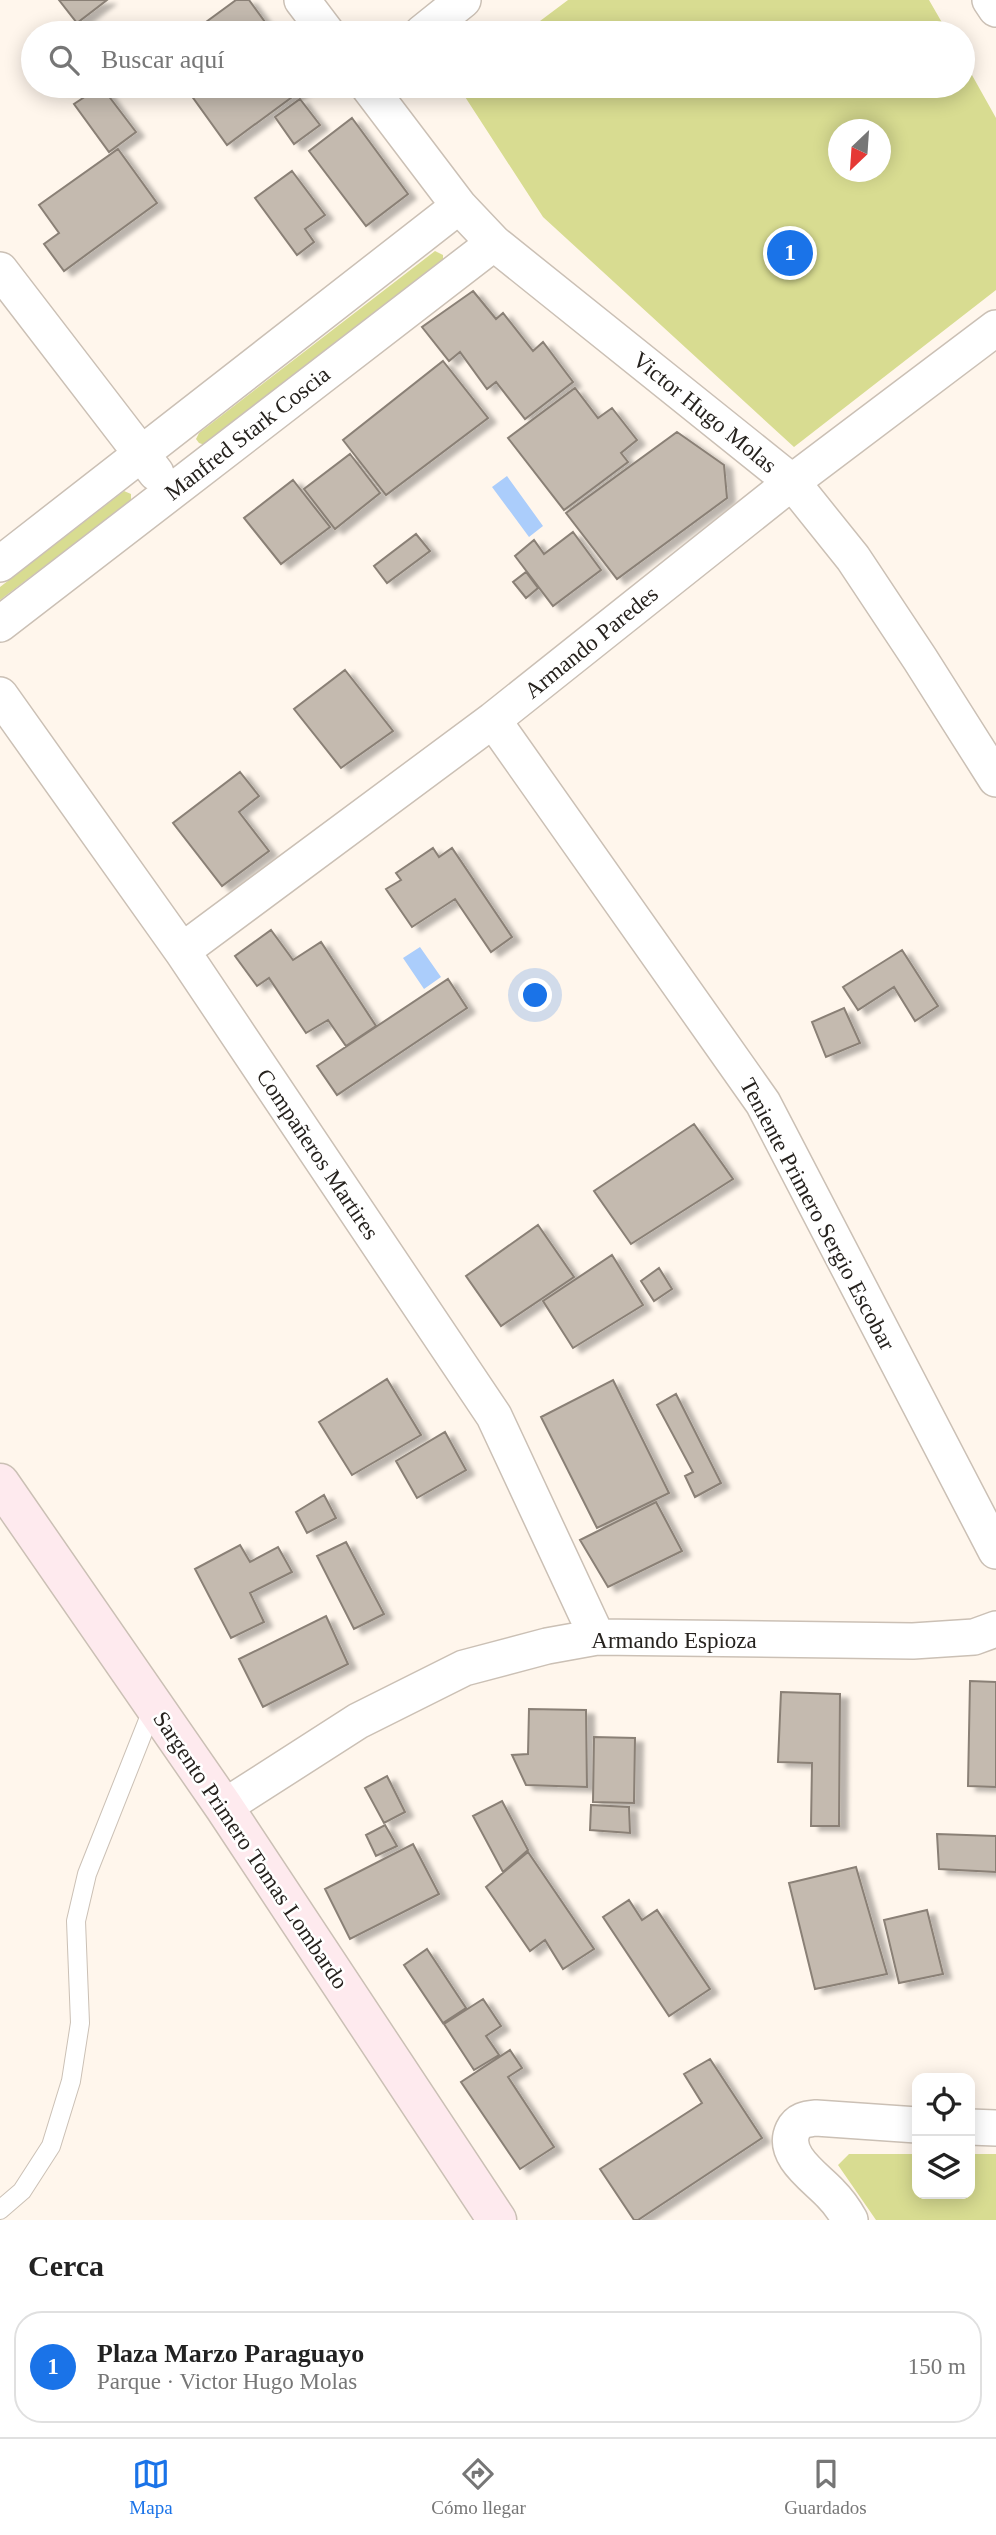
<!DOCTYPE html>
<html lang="es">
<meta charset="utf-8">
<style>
:root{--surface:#fff;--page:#f2f2f2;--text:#222;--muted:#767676;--line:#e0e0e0;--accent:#1a73e8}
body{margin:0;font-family:"Times New Roman",serif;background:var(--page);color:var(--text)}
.controls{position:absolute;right:21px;bottom:21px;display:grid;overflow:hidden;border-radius:14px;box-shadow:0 4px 18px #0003}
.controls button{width:63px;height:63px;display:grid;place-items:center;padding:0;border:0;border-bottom:2px solid var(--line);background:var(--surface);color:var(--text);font:35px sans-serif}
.compass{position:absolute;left:828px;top:119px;width:63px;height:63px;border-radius:50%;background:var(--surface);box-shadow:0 4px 18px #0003;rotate:205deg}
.you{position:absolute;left:536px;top:996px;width:24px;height:24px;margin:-18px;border:5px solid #fff;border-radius:50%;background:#1a73e8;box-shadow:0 0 0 10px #1a73e833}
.badge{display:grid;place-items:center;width:46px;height:46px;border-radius:50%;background:var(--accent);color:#fff;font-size:23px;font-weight:700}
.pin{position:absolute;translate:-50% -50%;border:4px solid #fff;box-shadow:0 2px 7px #0006}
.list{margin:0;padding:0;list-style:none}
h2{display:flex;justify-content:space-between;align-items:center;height:91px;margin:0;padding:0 28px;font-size:30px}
h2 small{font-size:23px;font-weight:400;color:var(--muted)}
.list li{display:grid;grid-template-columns:46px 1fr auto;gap:21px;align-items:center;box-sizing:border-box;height:112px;margin:0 14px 14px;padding:0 14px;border:2px solid var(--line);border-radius:28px}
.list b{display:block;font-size:26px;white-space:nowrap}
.list p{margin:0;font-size:23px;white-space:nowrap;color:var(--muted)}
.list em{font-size:23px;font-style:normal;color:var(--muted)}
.icon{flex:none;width:38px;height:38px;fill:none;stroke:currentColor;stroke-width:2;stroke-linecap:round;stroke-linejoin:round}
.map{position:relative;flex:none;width:996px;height:2220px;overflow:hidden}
.search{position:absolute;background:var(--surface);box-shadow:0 4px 18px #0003;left:21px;right:21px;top:21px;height:77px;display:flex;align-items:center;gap:18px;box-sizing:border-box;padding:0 24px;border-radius:38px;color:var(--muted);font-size:26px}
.sheet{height:217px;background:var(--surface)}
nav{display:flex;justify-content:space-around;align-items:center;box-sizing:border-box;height:98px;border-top:2px solid var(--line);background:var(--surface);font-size:19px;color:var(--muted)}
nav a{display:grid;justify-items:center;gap:4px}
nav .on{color:var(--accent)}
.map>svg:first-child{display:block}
.green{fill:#d8dc91;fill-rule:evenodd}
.water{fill:#abcdfb}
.building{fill:#c4baaf;stroke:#8a8076;stroke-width:2;filter:url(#shadow)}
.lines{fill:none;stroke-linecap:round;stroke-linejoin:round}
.lane-casing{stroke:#cbc0b5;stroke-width:20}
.street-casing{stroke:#cbc0b5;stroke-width:38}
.secondary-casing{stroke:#cbc0b5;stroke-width:41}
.lane{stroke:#fff;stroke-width:18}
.street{stroke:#fff;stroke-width:35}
.secondary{stroke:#feeaee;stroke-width:38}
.labels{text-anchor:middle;stroke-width:5;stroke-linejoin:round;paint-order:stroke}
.street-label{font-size:23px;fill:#26221e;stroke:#fff}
</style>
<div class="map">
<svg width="996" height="2220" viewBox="0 0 996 2220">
<defs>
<filter id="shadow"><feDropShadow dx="8" dy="4.5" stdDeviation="2" flood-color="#0004"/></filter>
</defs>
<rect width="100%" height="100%" fill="#fff6ec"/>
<!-- green -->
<path class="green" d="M568,0h361l19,33h-424z
M963,59l33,59v172l-202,157 -251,-230 -85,-131h505zM838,130h42v42h-42z
M435,251l8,4v8l-238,182 -6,-2 -3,-4 3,-6z
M124,491l7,3v7l-131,99v-13z
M849,2154h68v40h53v-40h26v66h-120l-38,-55z"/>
<!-- water -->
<path class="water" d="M507,476l36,50 -14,11 -37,-50z
M420,947l21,30 -17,12 -21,-31z"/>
<!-- building -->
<path class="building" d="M59,0h48l-30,23z
M236,0h13l24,33h-82z
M101,86l35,46 -27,20 -35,-48z
M204,86h103l-80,59 -36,-50z
M300,99l20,26 -26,19 -19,-27z
M352,118l56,76 -42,32 -57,-75z
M118,149l39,54 -93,68 -20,-27 15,-11 -20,-28z
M292,171l33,44 -20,14 9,13 -17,13 -42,-57z
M473,291l23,28 7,-6 30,38 10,-9 30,40 -48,37 -29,-37 -9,7 -27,-37 -11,9 -27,-34z
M443,361l45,57 -102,77 -43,-55z
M575,388l23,30 14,-10 25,32 -16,13 7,9 -64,48 -56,-72z
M677,432l47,33 3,33 -110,81 -51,-66z
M350,454l30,39 -45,36 -31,-40z
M293,480l37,47 -49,37 -37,-46z
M573,532l28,38 -48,36 -38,-50 19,-16 10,14z
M416,534l14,17 -43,32 -13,-17z
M526,572l12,16 -12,10 -13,-16z
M345,670l48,61 -52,37 -47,-59z
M240,772l19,24 -20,16 30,39 -47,35 -49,-63z
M433,848l6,9 13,-9 60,89 -21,15 -36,-53 -43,28 -26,-38 15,-9 -5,-7z
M271,930l22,30 28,-18 55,84 -30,20 -18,-26 -22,13 -37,-55 -12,8 -22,-30z
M902,950l36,56 -23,15 -21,-34 -36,23 -15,-23z
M448,979l19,29 -130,87 -20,-29z
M844,1008l16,35 -34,14 -14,-35z
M694,1124l39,55 -102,65 -37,-53z
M538,1225l36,52 -73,49 -35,-50z
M612,1255l31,50 -70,43 -30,-47z
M659,1268l13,21 -18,12 -13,-20z
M387,1379l34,56 -69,40 -33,-53z
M613,1380l56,113 -72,35 -56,-111z
M676,1394l45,89 -26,14 -10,-21 8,-4 -36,-67z
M445,1432l21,38 -49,28 -21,-37z
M324,1495l12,23 -29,15 -11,-21z
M656,1502l26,49 -74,36 -28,-47z
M346,1542l38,72 -30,15 -37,-73z
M240,1545l10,17 28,-15 14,25 -42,21 14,29 -33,16 -36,-69z
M326,1616l22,48 -85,43 -24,-48z
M970,1681l26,1v105l-28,-1z
M781,1692l59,2 -1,132h-28l1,-63 -34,-1z
M529,1709l57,1 1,77 -61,-2 -14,-30 16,-1z
M594,1737l41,1 -1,65 -41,-1z
M387,1776l18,36 -21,11 -19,-35z
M502,1801l26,49 -25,22 -30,-56z
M591,1805l38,2 1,26 -40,-3z
M385,1825l12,21 -21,10 -10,-21z
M937,1834l59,2v36l-57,-3z
M413,1844l26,50 -89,45 -25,-50z
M528,1852l66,97 -31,20 -18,-29 -15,11 -44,-64z
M856,1867l31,107 -72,15 -26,-106z
M629,1900l13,20 15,-10 53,79 -41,27 -66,-99z
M927,1910l16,64 -44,9 -15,-63z
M427,1949l39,59 -23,15 -39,-58z
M483,1999l18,27 -15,10 13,19 -25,15 -30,-46z
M510,2050l12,18 -14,9 46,70 -34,22 -59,-87z
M710,2059l52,79 -124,82h-4l-34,-51 102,-66 -18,-29z"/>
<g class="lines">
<!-- lane casing -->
<g class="lane-casing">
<path id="lane" d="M0,2210l22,-19 29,-45 20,-65 9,-58 -4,-102 11,-47 67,-169"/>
</g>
<!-- street casing -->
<g class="street-casing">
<path id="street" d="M302,0l25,33
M990,0l6,9
M422,33l41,-33
M368,86l91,120 35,37 298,239 61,76 67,101 76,120
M0,270l156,203
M0,564l459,-358
M0,624l494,-381
M0,695l182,256 312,465 103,221
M493,720l270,383 233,448
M182,951l311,-231 299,-238 204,-154
M224,1807l134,-86 106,-53 83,-22 50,-9 316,4 61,-4 22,-8
M970,2127l26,1
M850,2220c-5,-9 -12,-19 -20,-27 -15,-16 -49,-38 -37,-63 5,-10 13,-11 23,-12l101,7"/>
</g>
<!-- secondary casing -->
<g class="secondary-casing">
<path id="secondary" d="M0,1483l224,324 273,413"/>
</g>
<!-- lane -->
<use href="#lane" class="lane"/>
<!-- street -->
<use href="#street" class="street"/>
<!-- secondary -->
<use href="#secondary" class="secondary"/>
</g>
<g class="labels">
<!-- street labels -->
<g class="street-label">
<text transform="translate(705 412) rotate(39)" y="8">Victor Hugo Molas</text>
<text transform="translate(247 433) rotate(-38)" y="8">Manfred Stark Coscia</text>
<text transform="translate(591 642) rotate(-39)" y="8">Armando Paredes</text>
<text transform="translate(318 1154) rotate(56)" y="8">Compañeros Martires</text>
<text transform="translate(818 1214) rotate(62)" y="8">Teniente Primero Sergio Escobar</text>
<text x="674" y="1648">Armando Espioza</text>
<text transform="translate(251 1850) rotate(56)" y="8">Sargento Primero Tomas Lombardo</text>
</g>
</g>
</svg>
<div class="controls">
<button><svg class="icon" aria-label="locate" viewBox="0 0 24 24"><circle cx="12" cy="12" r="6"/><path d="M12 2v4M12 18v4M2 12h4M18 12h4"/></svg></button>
<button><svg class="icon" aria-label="layers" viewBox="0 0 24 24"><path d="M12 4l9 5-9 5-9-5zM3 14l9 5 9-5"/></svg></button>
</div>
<svg class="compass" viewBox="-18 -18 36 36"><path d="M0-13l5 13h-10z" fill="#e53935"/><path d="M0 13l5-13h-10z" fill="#767676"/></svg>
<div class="you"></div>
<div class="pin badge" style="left:790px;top:253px">1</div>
<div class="search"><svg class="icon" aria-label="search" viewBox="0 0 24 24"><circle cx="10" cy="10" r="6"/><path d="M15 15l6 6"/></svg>Buscar aquí</div>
</div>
<section class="sheet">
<h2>Cerca<small></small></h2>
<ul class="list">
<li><span class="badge">1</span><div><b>Plaza Marzo Paraguayo</b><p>Parque · Victor Hugo Molas</p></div><em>150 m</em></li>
</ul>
</section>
<nav>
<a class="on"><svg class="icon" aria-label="map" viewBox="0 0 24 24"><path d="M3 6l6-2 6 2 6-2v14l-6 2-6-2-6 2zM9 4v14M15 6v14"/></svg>Mapa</a>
<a><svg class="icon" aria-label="directions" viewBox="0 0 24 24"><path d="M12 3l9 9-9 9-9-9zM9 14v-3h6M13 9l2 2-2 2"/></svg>Cómo llegar</a>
<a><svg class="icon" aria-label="saved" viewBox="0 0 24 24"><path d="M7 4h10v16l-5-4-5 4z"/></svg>Guardados</a>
</nav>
